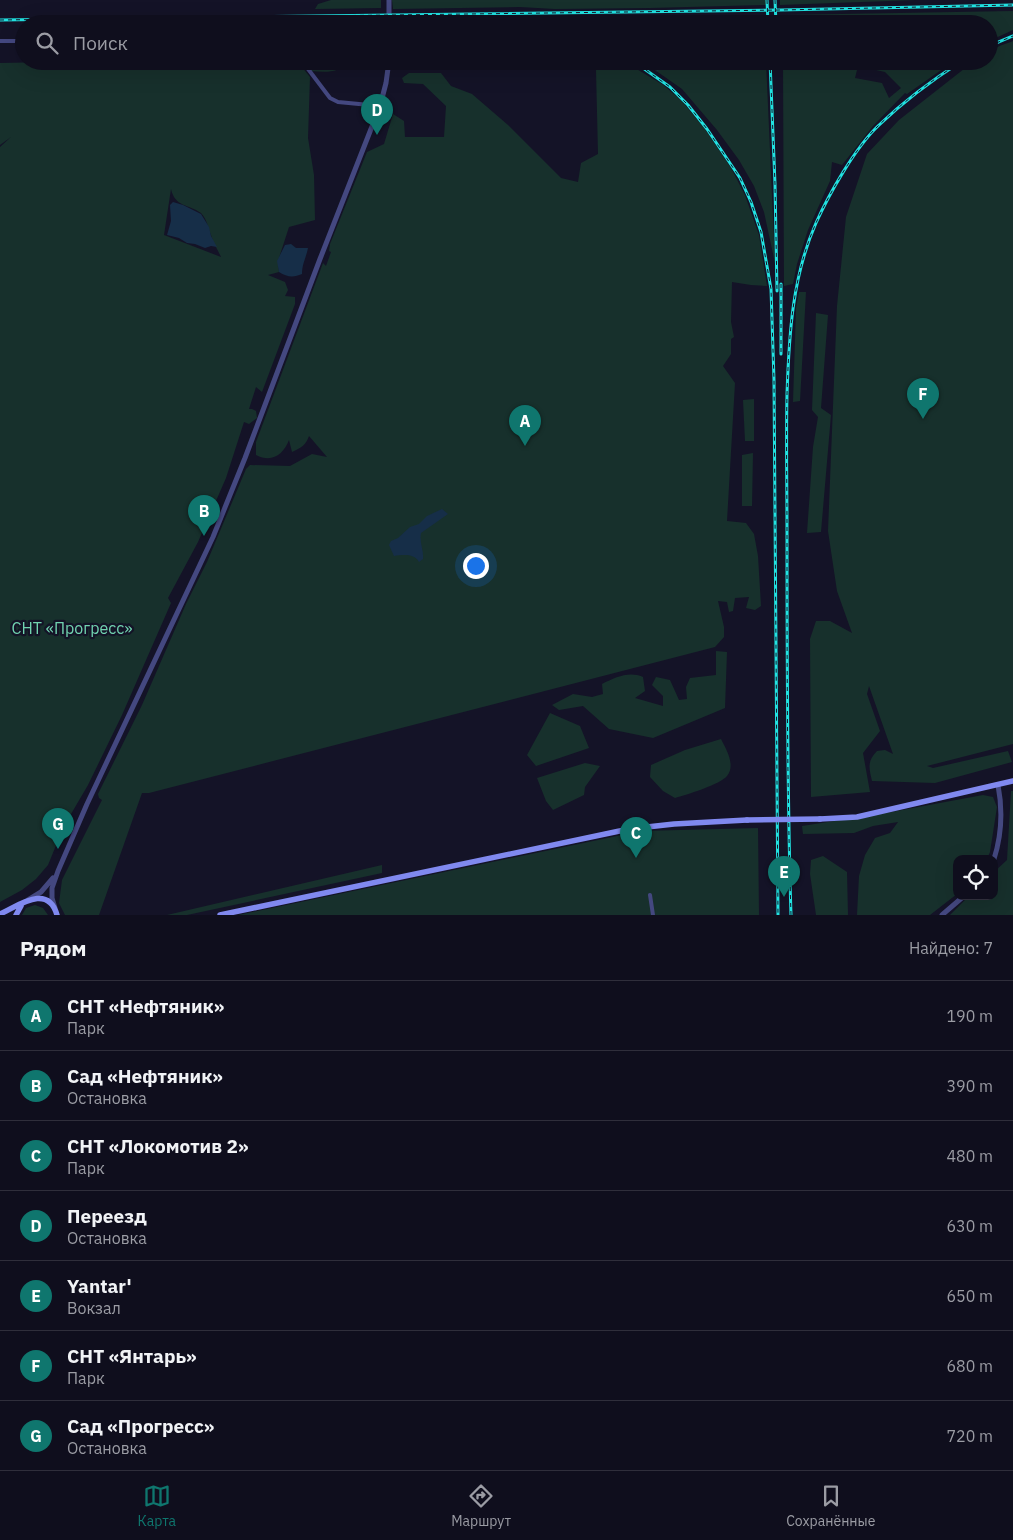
<!DOCTYPE html>
<html lang="ru">
<meta charset="utf-8">
<style>
:root{--surface:#0f0e1d;--page:#1d1c2a;--text:#f1f3f6;--muted:#9b9ca4;--line:#2f2e3b;--accent:#0f766e}
body{margin:0;font-family:"IBM Plex Sans",sans-serif;background:var(--page);color:var(--text)}
.controls{position:absolute;right:15px;bottom:15px;display:grid;overflow:hidden;border-radius:10px;box-shadow:0 5px 20px #0002}
.controls button{width:45px;height:45px;display:grid;place-items:center;padding:0;border:0;border-bottom:1px solid var(--line);background:var(--surface);color:var(--text);font:25px sans-serif}
.you{position:absolute;left:475px;top:565px;width:18px;height:18px;margin:-12px;border:4px solid #fff;border-radius:50%;background:#1a73e8;box-shadow:0 0 0 8px #1a73e833}
.badge{display:grid;place-items:center;width:32px;height:32px;border-radius:50%;background:var(--accent);color:#fff;font-size:16px;font-weight:700}
.pin{position:absolute;translate:-50% -41px;filter:drop-shadow(0 1px 2px #0008)}
.pin::after{content:'';position:absolute;top:26px;width:18px;height:15px;background:inherit;clip-path:polygon(0 0,100% 0,50% 100%)}
.list{margin:0;padding:0;list-style:none}
h2{display:flex;justify-content:space-between;align-items:center;height:65px;margin:0;padding:0 20px;font-size:21px}
h2 small{font-size:16px;font-weight:400;color:var(--muted)}
.list li{display:grid;grid-template-columns:32px 1fr auto;gap:15px;align-items:center;box-sizing:border-box;height:70px;padding:0 20px;border-top:1px solid var(--line)}
.list b{display:block;font-size:19px;white-space:nowrap}
.list p{margin:0;font-size:16px;white-space:nowrap;color:var(--muted)}
.list em{font-size:16px;font-style:normal;color:var(--muted)}
.icon{flex:none;width:28px;height:28px;fill:none;stroke:currentColor;stroke-width:2;stroke-linecap:round;stroke-linejoin:round}
.map{position:relative;flex:none;width:1013px;height:915px;overflow:hidden}
.search{position:absolute;background:var(--surface);box-shadow:0 5px 20px #0002;left:15px;right:15px;top:15px;height:55px;display:flex;align-items:center;gap:12px;box-sizing:border-box;padding:0 18px;border-radius:28px;color:var(--muted);font-size:19px}
.sheet{height:555px;background:var(--surface)}
nav{display:flex;justify-content:space-around;align-items:center;box-sizing:border-box;height:70px;border-top:1px solid var(--line);background:var(--surface);font-size:14px;color:var(--muted)}
nav a{display:grid;justify-items:center;gap:2px}
nav .on{color:var(--accent)}
.map>svg:first-child{display:block}
.green{fill:#17302c;fill-rule:evenodd}
.water{fill:#162e48}
.lines{fill:none;stroke-linecap:round;stroke-linejoin:round}
.stream{stroke:#162e48;stroke-width:1}
.minor{stroke:#444880;stroke-width:4}
.tertiary{stroke:#444880;stroke-width:5}
.secondary{stroke:#8089ef;stroke-width:5.5}
.rail-casing{stroke:#21e3e2;stroke-width:3}
.rail{stroke:#141327;stroke-width:1;stroke-dasharray:4;stroke-linecap:butt}
.secondary-bridge{stroke:#8089ef;stroke-width:5.5}
.labels{text-anchor:middle;stroke-width:4.5;stroke-linejoin:round;paint-order:stroke}
.park-label{font-size:16px;fill:#71d3b0;stroke:#141327}
</style>
<div class="map">
<svg width="1013" height="915" viewBox="0 0 1013 915">
<rect width="100%" height="100%" fill="#141327"/>
<!-- green -->
<path class="green" d="M331,0h50v8l-66,1 3,-5z
M392,0h374v5l-116,3 -95,1 -35,-2 -127,2z
M780,0h136l-136,5z
M1013,11v19l-24,11v-17h-206v-9z
M727,15h37v9h-208l-36,-3v-3z
M395,22h69l40,2h-107z
M1013,41v703l-86,22 6,2 75,-17 4,11 -77,21 -63,-2c-3,-13 -5,-20 5,-30l8,-1 8,4 -24,-68 -2,8 13,37 -17,22 7,39 -59,5 -1,-158 6,-18h14l22,12 -15,-42 -9,-60 9,-225 9,-89 21,-63 32,-34 70,-55 11,-4h9c0,-14 12,-15 24,-20z
M102,61h195l13,16 -2,61 6,37 1,45 -26,7 -11,34 1,11 -11,3 17,7 3,8 -3,6 10,1v7l-33,88 -6,-5 -7,22h3l4,2 1,7 -8,6 -5,-2 -18,56 -28,64 -30,56 3,5 -49,112 -34,70 -24,41 -16,39 -12,14 -14,11 -22,12v-755l11,-10 -11,8v-82zM171,189c4,18 17,15 30,24 6,6 7,15 10,22 2,8 7,15 10,22l-57,-22z
M303,61h45c-9,13 -23,11 -37,10z
M574,61h49l39,23 19,16 24,29 26,39 14,27 14,40 8,51 -16,-1 -19,-3 -1,40 3,15 -3,2v15l-8,12 12,17 -8,138 19,2 8,11 4,22 3,50 -6,4 -9,-2 3,-11 -14,1 -2,13 -4,1 -2,-10 -9,-1 6,26v10l-9,10 -566,146h-7l-43,122h-34l-6,-12 3,-23 40,-80 -3,-2 -1,-4 44,-89 44,-101 21,-42 39,-93 4,-4 40,1 22,-12 15,3 -18,-21c-3,9 -8,12 -17,16l-3,-12c-6,15 -17,23 -33,15v-13l67,-179 3,3 5,-14 -2,-1 1,-7 37,-92 17,-8 9,-30 11,7 1,16h39l2,-31 -23,-22 -19,-1 -2,-5 7,-5h32l10,13 21,8 36,31 53,53 17,4 3,-19 17,-9 -2,-84z
M642,61h124l9,202 -11,-51 -10,-26 -15,-26 -22,-30 -35,-41z
M783,61h171l-47,33 -2,-1 -32,33 -31,39 -10,-3 -2,19 -22,49 -11,34 -4,20 -9,2zM858,66l27,6 16,16 -12,10 -7,-15 -27,-5z
M799,292h7l-6,109 -7,1 3,-94z
M816,313l12,2 -7,93 10,7 -10,117 -14,1 6,-86 5,-30 -6,-7z
M754,399v42h-9l-2,-41z
M753,453l-1,53h-10v-51z
M716,651l11,1 -2,56 -72,30 -44,-9 -26,-23 -24,4 -7,-5 21,-11 19,3 11,-3 -1,-10c14,-7 27,-13 41,-7l2,14 -10,7 28,8v-10l-11,-11 4,-8 14,3 9,20 8,-1 -1,-12 4,-9 26,-3z
M550,713l30,13 9,22 -53,18 -9,-11z
M721,739c5,10 15,26 6,37 -6,8 -41,19 -52,22l-12,-7 -13,-14 1,-12 34,-15z
M585,763l15,3 -15,21 -1,8 -31,15 -7,-9 -9,-23z
M1011,791h2v124h-63l19,-19h25v-24l13,-12z
M983,795l10,2 4,10 -7,45 -3,7h-30v35l-27,21h-73l2,-39 6,-21 10,-17 15,-5 8,-11 -25,4 -19,7 -51,1 -1,-8 84,-13z
M758,828l1,87h-521l403,-84z
M823,856l24,16 1,43h-32l-6,-41 1,-14z
M382,865v8l-195,42h-20z
M35,905l8,3 5,7h-26l4,-7z"/>
<!-- water -->
<path class="water" d="M173,202l10,3 18,9 8,13 2,9 6,11 -6,-1 -6,2 -10,-4 -8,-1 -8,-5 -12,-3 4,-14 -1,-16z
M291,244l5,4h12c-2,10 -6,16 -6,26 -9,4 -15,3 -23,-2l-2,-11 8,-16z
M442,509l6,5 -27,19c-2,9 3,18 2,26l-4,3c-5,-9 -16,-7 -25,-6l-5,-11 2,-4 7,-3 12,-11 9,-3 8,-8z"/>
<g class="lines">
<!-- stream -->
<path class="stream" d="M657,71l13,-10"/>
<!-- minor -->
<path class="minor" d="M0,41h24
M302,61l28,37 8,4 42,4
M650,895l3,20"/>
<!-- tertiary -->
<path class="tertiary" d="M389,0v24
M994,859c8,-25 9,-48 4,-74
M28,900l13,-8 12,-14
M55,908l-3,-10v-10l6,-17 29,-67 126,-267 32,-79 75,-199 60,-153 6,-23 3,-22
M942,915l22,-19"/>
<!-- secondary -->
<path class="secondary" d="M820,819l37,-2 156,-36
M0,914c18,-8 48,-31 57,1
M16,915l5,-9
M220,915l409,-86 45,-5 73,-4"/>
<!-- rail casing -->
<g class="rail-casing">
<path id="rail" d="M767,0l1,24
M775,0l1,24
M0,20l781,-10 232,-5
M460,20l57,4
M989,46l24,-10
M633,61l37,26 18,18 19,24 33,49 11,24 10,30 10,57 3,91 4,535
M770,61l5,123 2,107
M781,284v70
M791,915c-4,-127 -4,-255 -4,-382 0,-47 -1,-93 0,-139 2,-58 5,-117 29,-171 13,-29 39,-75 62,-97 25,-24 54,-46 84,-65"/>
</g>
<!-- rail -->
<use href="#rail" class="rail"/>
<!-- secondary-bridge -->
<path class="secondary-bridge" d="M747,820l73,-1"/>
</g>
<g class="labels">
<!-- park labels -->
<g class="park-label">
<text x="72" y="634">СНТ «Прогресс»</text>
</g>
</g>
</svg>
<div class="controls">
<button><svg class="icon" aria-label="locate" viewBox="0 0 24 24"><circle cx="12" cy="12" r="6"/><path d="M12 2v4M12 18v4M2 12h4M18 12h4"/></svg></button>
</div>
<div class="you"></div>
<div class="pin badge" style="left:525px;top:446px">A</div>
<div class="pin badge" style="left:204px;top:536px">B</div>
<div class="pin badge" style="left:636px;top:858px">C</div>
<div class="pin badge" style="left:377px;top:135px">D</div>
<div class="pin badge" style="left:784px;top:897px">E</div>
<div class="pin badge" style="left:923px;top:419px">F</div>
<div class="pin badge" style="left:58px;top:849px">G</div>
<div class="search"><svg class="icon" aria-label="search" viewBox="0 0 24 24"><circle cx="10" cy="10" r="6"/><path d="M15 15l6 6"/></svg>Поиск</div>
</div>
<section class="sheet">
<h2>Рядом<small>Найдено: 7</small></h2>
<ul class="list">
<li><span class="badge">A</span><div><b>СНТ «Нефтяник»</b><p>Парк</p></div><em>190 m</em></li>
<li><span class="badge">B</span><div><b>Сад «Нефтяник»</b><p>Остановка</p></div><em>390 m</em></li>
<li><span class="badge">C</span><div><b>СНТ «Локомотив 2»</b><p>Парк</p></div><em>480 m</em></li>
<li><span class="badge">D</span><div><b>Переезд</b><p>Остановка</p></div><em>630 m</em></li>
<li><span class="badge">E</span><div><b>Yantar'</b><p>Вокзал</p></div><em>650 m</em></li>
<li><span class="badge">F</span><div><b>СНТ «Янтарь»</b><p>Парк</p></div><em>680 m</em></li>
<li><span class="badge">G</span><div><b>Сад «Прогресс»</b><p>Остановка</p></div><em>720 m</em></li>
</ul>
</section>
<nav>
<a class="on"><svg class="icon" aria-label="map" viewBox="0 0 24 24"><path d="M3 6l6-2 6 2 6-2v14l-6 2-6-2-6 2zM9 4v14M15 6v14"/></svg>Карта</a>
<a><svg class="icon" aria-label="directions" viewBox="0 0 24 24"><path d="M12 3l9 9-9 9-9-9zM9 14v-3h6M13 9l2 2-2 2"/></svg>Маршрут</a>
<a><svg class="icon" aria-label="saved" viewBox="0 0 24 24"><path d="M7 4h10v16l-5-4-5 4z"/></svg>Сохранённые</a>
</nav>
